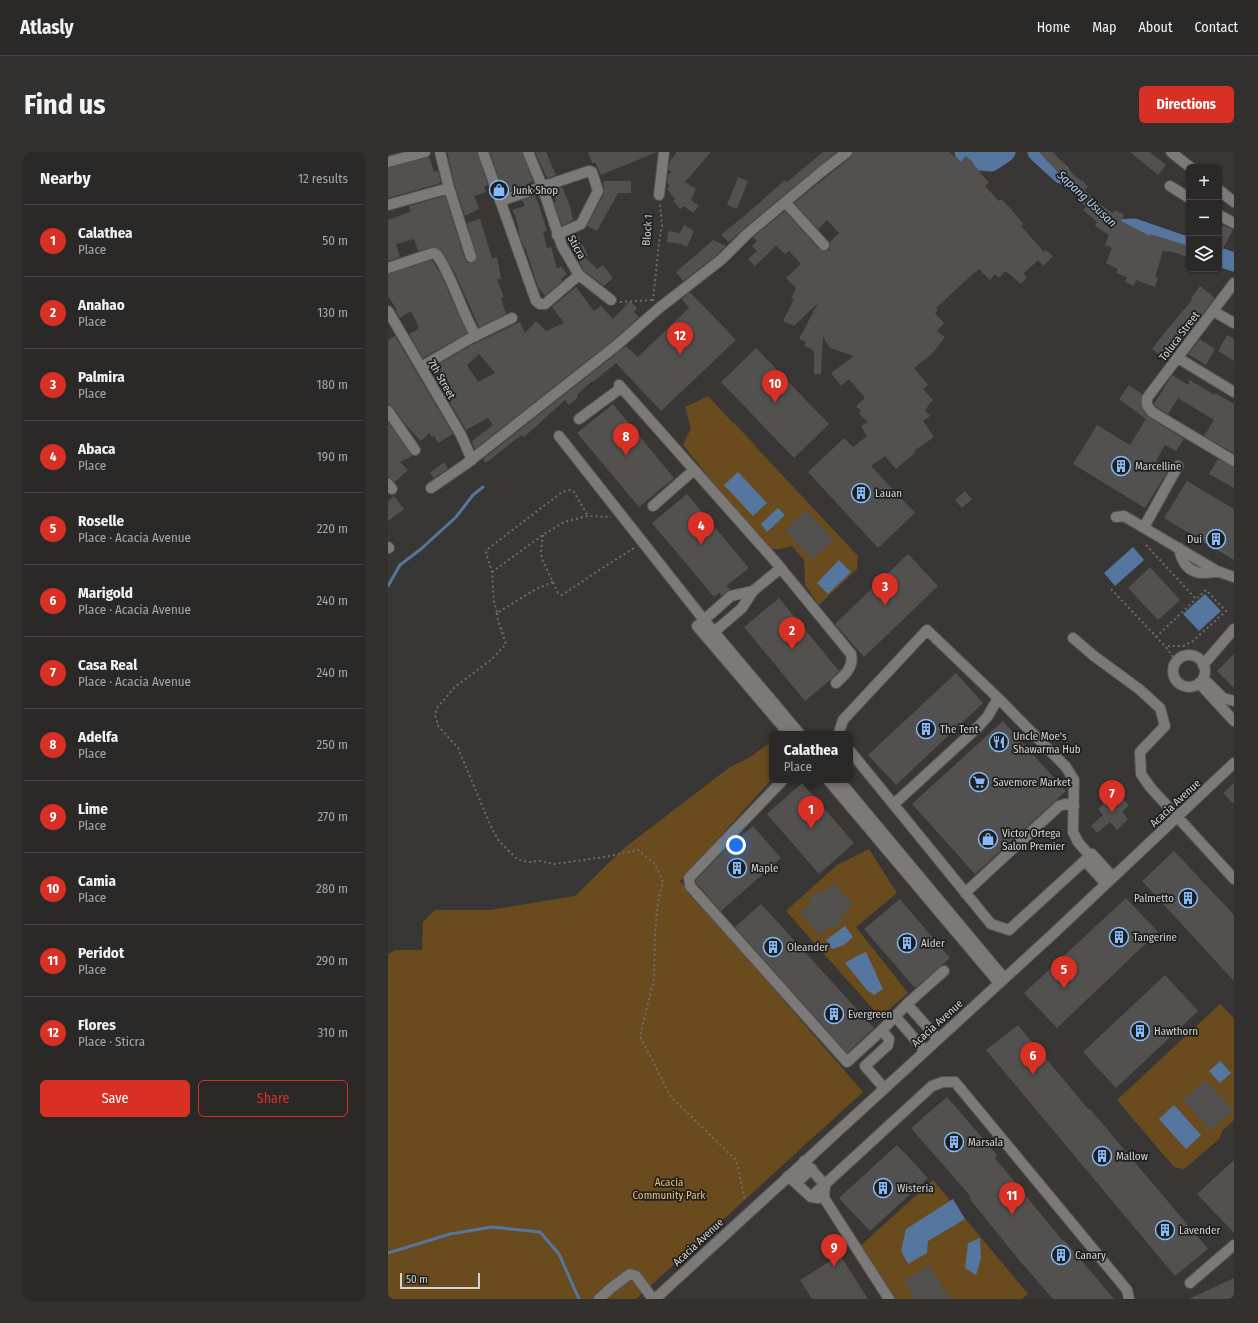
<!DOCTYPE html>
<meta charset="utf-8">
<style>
:root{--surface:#2b2928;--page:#333130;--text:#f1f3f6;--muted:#a6a6a8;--line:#474545;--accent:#d93025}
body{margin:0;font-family:"Fira Sans Condensed",sans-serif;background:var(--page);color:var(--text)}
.controls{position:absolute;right:12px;top:12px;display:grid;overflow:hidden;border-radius:6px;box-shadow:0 1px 3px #0004}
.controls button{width:36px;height:36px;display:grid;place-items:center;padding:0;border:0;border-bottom:1px solid var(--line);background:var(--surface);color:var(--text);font:20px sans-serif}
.scale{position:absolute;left:12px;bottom:10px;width:80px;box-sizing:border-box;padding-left:4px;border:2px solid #d4d3d2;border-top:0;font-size:11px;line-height:14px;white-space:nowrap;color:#d4d3d2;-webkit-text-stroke:3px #1f1f1e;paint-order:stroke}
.you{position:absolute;left:348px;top:693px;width:14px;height:14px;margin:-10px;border:3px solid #fff;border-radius:50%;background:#1a73e8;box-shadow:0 0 0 6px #1a73e833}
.badge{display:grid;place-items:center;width:26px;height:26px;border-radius:50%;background:var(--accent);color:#fff;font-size:13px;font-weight:700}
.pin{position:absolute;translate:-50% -33px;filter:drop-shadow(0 1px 2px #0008)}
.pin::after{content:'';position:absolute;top:21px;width:14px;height:12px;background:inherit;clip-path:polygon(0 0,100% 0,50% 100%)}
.popup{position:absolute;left:381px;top:579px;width:84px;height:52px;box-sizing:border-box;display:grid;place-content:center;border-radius:6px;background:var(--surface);filter:drop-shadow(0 1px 3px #0005);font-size:13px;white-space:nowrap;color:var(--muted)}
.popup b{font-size:15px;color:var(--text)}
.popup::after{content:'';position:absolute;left:50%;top:100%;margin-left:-8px;border:8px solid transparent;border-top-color:var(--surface)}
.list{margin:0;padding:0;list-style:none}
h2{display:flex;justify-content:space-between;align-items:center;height:52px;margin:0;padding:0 16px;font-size:17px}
h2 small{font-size:13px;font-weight:400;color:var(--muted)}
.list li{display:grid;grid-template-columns:26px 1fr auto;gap:12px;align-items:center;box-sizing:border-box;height:72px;padding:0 16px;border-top:1px solid var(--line)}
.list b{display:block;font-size:15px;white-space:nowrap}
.list p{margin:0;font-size:13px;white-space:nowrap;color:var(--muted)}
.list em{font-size:13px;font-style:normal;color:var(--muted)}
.actions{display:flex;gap:8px;padding:12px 16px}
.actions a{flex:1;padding:9px 0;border:1px solid var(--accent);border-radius:6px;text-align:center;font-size:14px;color:var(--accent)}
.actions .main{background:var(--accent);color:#fff}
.icon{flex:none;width:22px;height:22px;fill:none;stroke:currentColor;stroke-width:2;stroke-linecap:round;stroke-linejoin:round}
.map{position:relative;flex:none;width:846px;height:1147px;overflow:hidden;border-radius:6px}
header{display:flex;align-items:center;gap:24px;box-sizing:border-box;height:56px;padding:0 20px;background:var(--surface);border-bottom:1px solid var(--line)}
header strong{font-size:19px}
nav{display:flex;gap:22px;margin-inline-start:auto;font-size:14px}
.intro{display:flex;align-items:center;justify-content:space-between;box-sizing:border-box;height:96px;padding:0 24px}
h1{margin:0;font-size:28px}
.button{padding:10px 18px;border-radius:6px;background:var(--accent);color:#fff;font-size:14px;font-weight:700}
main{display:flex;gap:24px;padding:0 24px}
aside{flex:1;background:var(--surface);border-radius:6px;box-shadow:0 1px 3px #0004}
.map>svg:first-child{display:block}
.green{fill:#694b1e}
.water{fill:#54769f}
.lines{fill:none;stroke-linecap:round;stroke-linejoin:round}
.stream{stroke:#54769f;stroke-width:3}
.river{stroke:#54769f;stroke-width:19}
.building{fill:#52514f;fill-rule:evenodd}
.minor-casing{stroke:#565453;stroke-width:12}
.path{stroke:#6f6d6c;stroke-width:2;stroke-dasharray:2 3;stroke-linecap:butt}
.minor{stroke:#7c7a78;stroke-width:10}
.labels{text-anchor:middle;stroke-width:3.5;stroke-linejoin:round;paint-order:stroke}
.poi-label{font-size:11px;fill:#d4d3d2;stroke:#1f1f1e;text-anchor:start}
.street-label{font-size:11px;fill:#d4d3d2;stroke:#1f1f1e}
.park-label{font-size:11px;fill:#f0bf79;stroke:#1f1f1e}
.water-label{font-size:12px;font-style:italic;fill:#aecef3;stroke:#1f1f1e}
</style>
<header>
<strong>Atlasly</strong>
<nav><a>Home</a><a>Map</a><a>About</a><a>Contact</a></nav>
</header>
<div class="intro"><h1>Find us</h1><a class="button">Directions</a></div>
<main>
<aside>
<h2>Nearby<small>12 results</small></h2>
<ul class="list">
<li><span class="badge">1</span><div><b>Calathea</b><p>Place</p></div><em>50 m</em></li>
<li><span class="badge">2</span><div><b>Anahao</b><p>Place</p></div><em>130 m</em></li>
<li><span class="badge">3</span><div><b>Palmira</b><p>Place</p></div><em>180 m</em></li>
<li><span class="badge">4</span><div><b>Abaca</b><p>Place</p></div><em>190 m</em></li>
<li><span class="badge">5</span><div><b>Roselle</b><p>Place · Acacia Avenue</p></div><em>220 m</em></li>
<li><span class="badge">6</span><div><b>Marigold</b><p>Place · Acacia Avenue</p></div><em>240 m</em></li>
<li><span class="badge">7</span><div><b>Casa Real</b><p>Place · Acacia Avenue</p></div><em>240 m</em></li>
<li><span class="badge">8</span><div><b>Adelfa</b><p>Place</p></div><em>250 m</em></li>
<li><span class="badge">9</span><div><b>Lime</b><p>Place</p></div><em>270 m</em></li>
<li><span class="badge">10</span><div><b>Camia</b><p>Place</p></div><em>280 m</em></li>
<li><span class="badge">11</span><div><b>Peridot</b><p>Place</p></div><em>290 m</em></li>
<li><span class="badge">12</span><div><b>Flores</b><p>Place · Sticra</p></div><em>310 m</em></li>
</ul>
<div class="actions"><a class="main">Save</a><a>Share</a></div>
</aside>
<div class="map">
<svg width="846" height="1147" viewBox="0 0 846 1147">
<rect width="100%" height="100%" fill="#393735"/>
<!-- green -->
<path class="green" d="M320,244l25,27h1l22,23h-1l103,110 -1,13 -38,36 -14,-20 -1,-25 -12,-14 -12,3h-10l-62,-73 -25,-31 8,-17 -6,-21z
M384,589v38l-92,102 183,211 -227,207h-248v-345l8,-4h26l1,-28 12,-12h55l85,-14 48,-47 107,-82 19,-9z
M481,697l28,44 -41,34 52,66 -28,24 -94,-106 51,-46z
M832,852l14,14v102l-11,10 -4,9 -35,30 -10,-2 -57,-67z
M545,1028l95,114 -6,5h-131l-33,-51z"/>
<!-- water -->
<path class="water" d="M350,320l29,31 -14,13 -29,-31z
M390,356l7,7 -18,17 -6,-8z
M745,395l11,13 -29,26 -11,-13z
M451,408l12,12 -23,22 -11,-11z
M817,442l16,17 -22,20 -16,-17z
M457,774l8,11 -9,8 -12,4 -6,-9z
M478,800l17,37 -9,6 -7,-5 -22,-27 12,-7z
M832,909l11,12 -11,10 -11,-12z
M786,953l27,30 -15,14 -27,-30z
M565,1047l12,20 -37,22 -1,12 -19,11 -7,-13 5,-22z
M592,1086l1,20 -5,17 -11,-7 3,-25z"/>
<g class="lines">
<!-- stream -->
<path class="stream" d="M0,434l12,-21 21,-16 35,-32 17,-22 10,-8
M0,1101l62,-19 42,-7 48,5 19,22 20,45"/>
<!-- river -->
<path class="river" d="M576,0l8,8 19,2 15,-10
M649,0l24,22
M726,73l4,4 16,-1 55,19
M831,105l15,5"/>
</g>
<!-- building -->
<path class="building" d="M59,0h30l11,33 -4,1 2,6 -12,4 5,13 -14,7 -10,-30z
M102,0h32l11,29 -4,2v1l-23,8 -6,-10z
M147,0h11l10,23 -9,3z
M200,0h69l-56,23 -6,-13 -3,1z
M289,0h34l-26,30 11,7 -5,11 8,6 -6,7 -9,-7 -4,3 -7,-8 2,-2 -8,-10 3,-3 -3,-4 1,-7 4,-3 -4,-2 2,-9z
M435,0h13l-93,77 -14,13 -8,-7 23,-19 -1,1 42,-37 2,2z
M465,0h97l10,10 6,-6 8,7 -1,1 8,8 -1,1 9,9 -4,4 14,15 2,-2 10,10 12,15 -2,2 23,26 2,-2 7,6 -10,10 -5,-6 -15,14 4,3 -6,7 -14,-12 -1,1 -1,-2 -6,7 -4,-4 -5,6 -11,-11 -3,4 -1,-1 -39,36 2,2 -3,3 9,10 -7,8 8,6 -13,17 -18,14 14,17 -5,4 10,11 -6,6 1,1 -3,3 5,6 -7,5 11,16 -20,14 2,1 -20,17 -11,-13 -14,10 44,47 -37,35 -70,-76 36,-34 9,9 14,-11 -6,-10 7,-4 -9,-9 2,-2 -5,-5 9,-8 -16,-19 -8,7 -10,-13 23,-17 -24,-8 -7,-11 -2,37h-7v-23l-10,-6 2,-3 -7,-3 19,-36 -24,23 -11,-5 11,-22 -3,-1 5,-10 -10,-10 15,-14 -12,-13 -4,3 -9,-8 -21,20 -7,-7 9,-8 -5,-5 5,-5 -4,-4 32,-26 34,38 6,2 4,-1 1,-3v-5l9,-9 -12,-13 -9,9 -24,-26 57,-46z
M651,0h14l20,22 8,7 1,-1 6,7 -4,3 18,16 11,7 2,-3 9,5 -3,6 29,15v-2l39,12v10l-21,-5v1l-5,-1 -8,26 3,1 -3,9 -19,-7 -2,6 -9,-4 2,-5 -11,-4 2,-4 -12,-6 6,-15 -7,-3 4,-10 -14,-9 2,-4 -14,-12 3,-3 -8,-8 2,-2 -15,-15 1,-1z
M742,0h20l16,13 -8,10z
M41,5l5,15 4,-1 3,12 -53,15v-30z
M350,25l10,4 -11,28 -10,-4z
M215,29h28v12h-13l-21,38 -10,-5 17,-32v-7z
M174,35l8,19 3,14 -11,6 -8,-24 2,-1 -5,-11z
M57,44l21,66 3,1h4l4,-5 -10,-35 13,-4 12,39 5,-1 4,22h-4l7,18 -3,1 5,16 -27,13 -25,-56 -13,-21 -8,-3 -15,4 -4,-12 -18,5 4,13 -12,4v-41l22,-8 -1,-6z
M147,44l4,9 8,26h-4l4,17 4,-1 6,22 4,-3 6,8 -6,5 1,2 -17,15 -7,-9 -13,-40h-1l-4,-9 -4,-21 -4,-7 13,-4 -3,-6z
M831,71l14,7 -14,26z
M296,73l10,6 -7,16 -6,-3 -14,-2 1,-11 12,2z
M190,84l10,19 -3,2 12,12 6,-4 10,13 -9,8 -20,-15 -14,-25 4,-2z
M325,88l13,6 -8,8 -35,27 -7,-9z
M44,108l10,17 25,56 -44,25 -14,-24 8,-4v-1l2,-1 -8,-17 -11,7 -5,-8h2l-9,-14v-22z
M812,134l15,12 -48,62 -15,-11 13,-17 28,-33 -2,-1z
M188,135l18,24 7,-5 12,13 17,-18 7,7 -3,4 5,5 -26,23 -138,109 -3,-5 1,-2 -1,-1 21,-16 -5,-7 -22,12 -36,-61 42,-24 48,-23 5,11 11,-12 10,10 18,-8 -12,-16zM91,202l16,19 -17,9 -11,-17z
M302,140l46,48 -75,71 -45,-48 -23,19 -1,-1 -15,14 1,2 -9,8 -4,-5 -41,37 -2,-2 -6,4 -30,24 -3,-4 143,-113 12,11 51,-49 -7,-9z
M839,183l7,4v22l-16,-10z
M7,184l58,98 -15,9 -4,-7 -2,1 -3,-4 -8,8 -16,-17 -12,-17 -5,-3v-64z
M812,187l15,10 -9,16 -18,-11z
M368,196l73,76 -35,34 -73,-76z
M784,223l16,10 2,-5 24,15 1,-2 19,11v49l-30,-17 10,-16 -36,-22 -10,16 -12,-7 -2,-4v1z
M741,233l13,9 -1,11 6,11 37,23 -8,12 -11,-6 -9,16 13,8 -24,39 -72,-44 24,-39 33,20 16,-26 -27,-20z
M225,252l61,74 -35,29 -62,-74z
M0,270l24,34 -12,6 8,8 -13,12 -7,-5z
M830,307l16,8v21l-25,-14z
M56,310l4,6 -14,10 -4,-5z
M799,329l47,28v51l-70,-42z
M577,339l7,8 -10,9 -7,-8z
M299,342l62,74 -23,18 4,4 -9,6 -2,-3 -5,4 -62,-74z
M6,344l10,13 -16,12v-20z
M418,358l28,30 -22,20 -27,-30z
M520,402l30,32 -74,71 -29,-33z
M762,415l30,33 -22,20 -30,-32z
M391,446l60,73 -9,9 -25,21 -61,-74z
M846,502v34l-17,-17z
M568,521l27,30 -87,82 -28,-30z
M615,569l63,70 -91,83 -63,-70z
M414,631l52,60 -35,31 -52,-60z
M846,631v21l-11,-11z
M728,640l13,13 -7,7 6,7 -11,11 -7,-8 -13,11 -6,-7 12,-11 -5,-6z
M365,674l28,32 -60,53 -25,-28v-3l25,-26z
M786,699l60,64v66l-92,-100z
M446,731l19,23 -13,11 3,4 -10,8 -3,-3 -11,9 -19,-23 11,-9 -3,-4 11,-8 3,3z
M738,746l32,34 -101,96 -33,-35z
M512,747l50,59 -35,30 -51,-59z
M373,752l113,124 -27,25 -112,-126z
M777,823l33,36 -82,77 -33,-36z
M630,873l71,85 1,-1 118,140 -33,27 -189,-226z
M817,928l28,30 -22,20 -28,-30z
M559,945l50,58 -2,3 68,83 1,-1 50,59h-61l-34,-39 -50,-62 2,-1 -60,-69z
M509,993l31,33 -58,53 -31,-33z
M846,1008v73l-37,-39z
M452,1103l28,44h-56l-12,-19z
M541,1113l21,34h-35l-11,-18z
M846,1126v21h-45z"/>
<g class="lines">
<!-- minor casing -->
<g class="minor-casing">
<path id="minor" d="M52,0l9,36 22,69
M95,0l53,149 4,3h5l34,-29
M140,0l14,34 20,60 17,29 32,25
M783,0l19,15
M0,10l37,-10
M782,34l19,12
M831,38l15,12
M271,43l5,-43
M112,49l89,-30 3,1 6,19 -17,33 -24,11
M397,50l39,43
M0,53l61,-17
M831,63l15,8
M0,116l42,-14 4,-1 3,2c16,23 24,56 39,81
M846,131l-87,115v7l5,7 82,49
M0,159l73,124 11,25
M825,159l21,12
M790,206l56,34
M33,215l48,-28 43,-21
M231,233l155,175 77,94c3,13 -6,21 -15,29
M0,259l27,39
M191,267l42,-31
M171,284l145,184 96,114
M0,332l4,5
M43,336l35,-24 151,-119 41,-36 64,-50 25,-25 73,-61 27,-21
M265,354l41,-36
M728,365l8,-1 93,55 17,6
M756,375l34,-61
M0,395l1,1
M791,396c4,22 17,29 38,23
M365,439l-22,5 -34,30 92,108
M326,480l28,-24 11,-17 28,-23
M685,486l21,18 45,33 21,19 5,18 -25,26 1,22 9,13 84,92
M785 519a16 16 0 1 1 32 0a16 16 0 1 1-32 0Z
M815,513l31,-36
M815,526l20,20 11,3
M811,531l35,38
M451,582l1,-5 3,-9 84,-90 71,68 68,69 8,13 -1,52 5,10 12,14
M462,599l141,173 18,6 83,-76 21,23
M395,628l-94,98 1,8 157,176 35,-32 25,-26 37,-33
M440,628l171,203
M451,628l165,198
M506,652l84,-77 10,-11 10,-18
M697,709l21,23
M577,741l94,-87 6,-2 9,2
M519,852l31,35
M507,864l30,35
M494,878l7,9 -1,6 -23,21 19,22
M416,1009l21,24 -1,13 65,101
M400,1024l23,21 7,1
M408,1031l16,-14
M423,1045l121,-111 11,-4h12l172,208 2,9
M802,1131l44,-38
M211,1147l12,-11 19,-14 6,2 17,23
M267,1147l399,-366 180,-170"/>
</g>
<!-- path -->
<path class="path" d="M265,149l6,-59 3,-16 -2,-22
M232,150l32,-2
M155,383l-2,16 1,8 16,34 4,2 42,-28 30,-19
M758,393l50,54 10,-9 20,21 -33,30 -10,5h-18
M104,420l51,-37 21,-13 24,-6 23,1
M165,430l-17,7 -39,24 -3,-12 -2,-29 -6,-19 3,-5 73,-56 8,-2 4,2 14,24
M723,437l54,57 11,15
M109,461v4l9,27 -14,15 -37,28 -18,21 -2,7 3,11 20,22 34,81 7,12 18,18 11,3 11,-1 15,3 51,-7 33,-7 17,14 8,18 -5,19 -3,34 -1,44 -14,57 31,61 65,63 9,40
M768,485l40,-38"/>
<!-- minor -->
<use href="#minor" class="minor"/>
</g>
<!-- icons -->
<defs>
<g id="shop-ring" transform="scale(1)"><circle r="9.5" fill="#1f1f1e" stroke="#85bbfb" stroke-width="1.5"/><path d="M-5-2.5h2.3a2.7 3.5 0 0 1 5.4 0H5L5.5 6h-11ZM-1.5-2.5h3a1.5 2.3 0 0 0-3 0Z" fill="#85bbfb"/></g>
<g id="building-ring" transform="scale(1)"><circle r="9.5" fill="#1f1f1e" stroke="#85bbfb" stroke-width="1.5"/><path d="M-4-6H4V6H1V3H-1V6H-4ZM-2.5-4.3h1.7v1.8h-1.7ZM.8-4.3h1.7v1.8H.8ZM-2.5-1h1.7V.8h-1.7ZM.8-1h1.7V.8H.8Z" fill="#85bbfb"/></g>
<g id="restaurant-ring" transform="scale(1)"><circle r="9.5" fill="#1f1f1e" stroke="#85bbfb" stroke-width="1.5"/><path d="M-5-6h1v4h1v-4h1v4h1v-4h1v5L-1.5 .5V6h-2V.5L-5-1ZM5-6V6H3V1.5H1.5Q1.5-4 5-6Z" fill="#85bbfb"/></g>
<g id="supermarket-ring" transform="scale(1)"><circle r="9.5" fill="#1f1f1e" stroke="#85bbfb" stroke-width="1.5"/><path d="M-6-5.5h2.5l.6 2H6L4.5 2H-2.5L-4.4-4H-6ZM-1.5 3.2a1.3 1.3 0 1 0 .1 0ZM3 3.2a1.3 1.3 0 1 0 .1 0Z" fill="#85bbfb"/></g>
</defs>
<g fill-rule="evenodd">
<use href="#shop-ring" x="111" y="38"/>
<use href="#building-ring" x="733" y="314"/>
<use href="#building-ring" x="473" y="341"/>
<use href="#building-ring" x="828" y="387"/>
<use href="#building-ring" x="538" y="577"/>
<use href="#restaurant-ring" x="611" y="590"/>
<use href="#supermarket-ring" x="591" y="630"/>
<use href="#shop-ring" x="600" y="687"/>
<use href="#building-ring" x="349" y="716"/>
<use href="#building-ring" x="800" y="746"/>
<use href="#building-ring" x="731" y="785"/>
<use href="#building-ring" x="519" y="791"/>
<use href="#building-ring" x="385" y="795"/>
<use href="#building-ring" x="446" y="862"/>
<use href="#building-ring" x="752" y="879"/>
<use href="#building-ring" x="566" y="990"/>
<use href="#building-ring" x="714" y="1004"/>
<use href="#building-ring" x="495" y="1036"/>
<use href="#building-ring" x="777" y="1078"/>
<use href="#building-ring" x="673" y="1103"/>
</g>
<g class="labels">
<!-- poi labels -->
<g class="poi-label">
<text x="125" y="42">Junk Shop</text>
<text x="747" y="318">Marcelline</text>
<text x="487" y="345">Lauan</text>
<text x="814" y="391" text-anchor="end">Dui</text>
<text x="552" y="581">The Tent</text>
<text x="625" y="588">Uncle Moe's<tspan x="625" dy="13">Shawarma Hub</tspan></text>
<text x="605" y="634">Savemore Market</text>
<text x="614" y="685">Victor Ortega<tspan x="614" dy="13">Salon Premier</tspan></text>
<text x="363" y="720">Maple</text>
<text x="786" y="750" text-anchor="end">Palmetto</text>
<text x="745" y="789">Tangerine</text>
<text x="533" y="795">Alder</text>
<text x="399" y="799">Oleander</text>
<text x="460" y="866">Evergreen</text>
<text x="766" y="883">Hawthorn</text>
<text x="580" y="994">Marsala</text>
<text x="728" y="1008">Mallow</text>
<text x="509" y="1040">Wisteria</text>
<text x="791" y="1082">Lavender</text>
<text x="687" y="1107">Canary</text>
</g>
<!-- street labels -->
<g class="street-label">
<text transform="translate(259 78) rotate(-85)" y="4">Block 1</text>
<text transform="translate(189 95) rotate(61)" y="4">Sticra</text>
<text transform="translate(791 184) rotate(-53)" y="4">Toluca Street</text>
<text transform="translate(54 227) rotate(60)" y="4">7th Street</text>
<text transform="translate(787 651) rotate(-43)" y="4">Acacia Avenue</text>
<text transform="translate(549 871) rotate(-42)" y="4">Acacia Avenue</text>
<text transform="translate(310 1090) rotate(-43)" y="4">Acacia Avenue</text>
</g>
<!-- park labels -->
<g class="park-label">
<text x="281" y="1034">Acacia<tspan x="281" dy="13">Community Park</tspan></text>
</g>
<!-- water labels -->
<g class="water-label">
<text transform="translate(699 47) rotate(43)" y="4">Sapang Ususan</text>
</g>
</g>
</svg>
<div class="controls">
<button>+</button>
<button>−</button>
<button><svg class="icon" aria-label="layers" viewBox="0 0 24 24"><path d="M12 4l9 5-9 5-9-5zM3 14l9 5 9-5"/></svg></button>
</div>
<div class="scale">50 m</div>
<div class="you"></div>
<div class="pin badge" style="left:423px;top:677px">1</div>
<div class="popup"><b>Calathea</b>Place</div>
<div class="pin badge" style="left:404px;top:498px">2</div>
<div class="pin badge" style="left:497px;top:454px">3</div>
<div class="pin badge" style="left:313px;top:393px">4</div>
<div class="pin badge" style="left:676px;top:837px">5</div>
<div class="pin badge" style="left:645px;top:923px">6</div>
<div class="pin badge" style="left:724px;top:661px">7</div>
<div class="pin badge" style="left:238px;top:304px">8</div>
<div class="pin badge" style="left:446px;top:1115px">9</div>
<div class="pin badge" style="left:387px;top:251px">10</div>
<div class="pin badge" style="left:624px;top:1063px">11</div>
<div class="pin badge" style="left:292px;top:203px">12</div>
</div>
</main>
